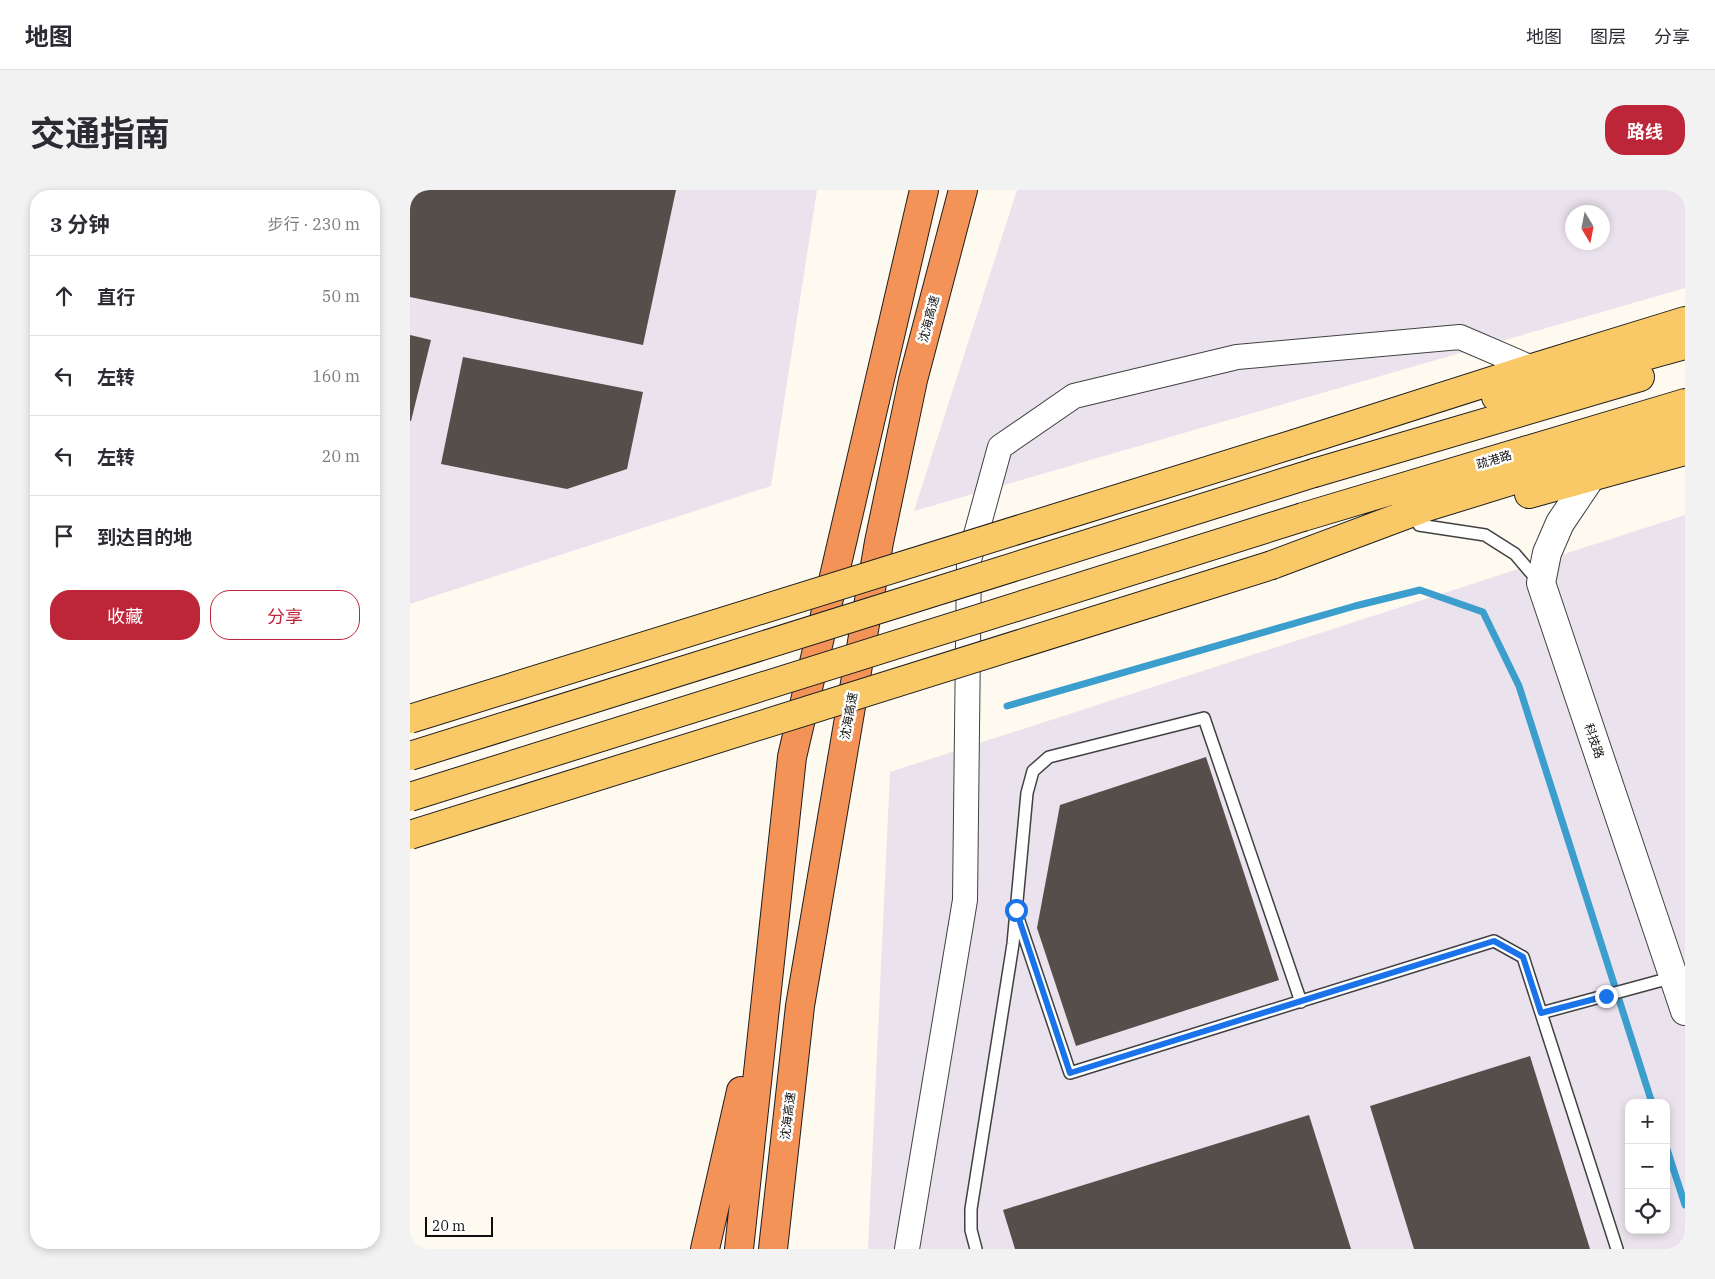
<!DOCTYPE html>
<html lang="zh">
<meta charset="utf-8">
<style>
:root{--surface:#fff;--page:#f2f2f3;--text:#2b2b33;--muted:#7c7c81;--line:#e1e1e2;--accent:#bd2639}
body{margin:0;font-family:"IBM Plex Serif","Noto Sans SC",serif;background:var(--page);color:var(--text)}
.controls{position:absolute;right:15px;bottom:15px;display:grid;overflow:hidden;border-radius:10px;box-shadow:0 2px 8px #0003}
.controls button{width:45px;height:45px;display:grid;place-items:center;padding:0;border:0;border-bottom:1px solid var(--line);background:var(--surface);color:var(--text);font:25px sans-serif}
.compass{position:absolute;left:1155px;top:15px;width:45px;height:45px;border-radius:50%;background:var(--surface);box-shadow:0 2px 8px #0003;rotate:170deg}
.scale{position:absolute;left:15px;bottom:12px;width:68px;box-sizing:border-box;padding-left:5px;border:2px solid #0e0e0e;border-top:0;font-size:14px;line-height:18px;white-space:nowrap;color:#0e0e0e;-webkit-text-stroke:4px #fff;paint-order:stroke}
.stop{position:absolute;width:15px;height:15px;margin:-11px;border:4px solid #1a73e8;border-radius:50%;background:#fff}
.stop.end{background:#1a73e8;border-color:#fff;box-shadow:0 1px 5px #0008}
.list{margin:0;padding:0;list-style:none}
h2{display:flex;justify-content:space-between;align-items:center;height:65px;margin:0;padding:0 20px;font-size:21px}
h2 small{font-size:16px;font-weight:400;color:var(--muted)}
.list li{display:grid;grid-template-columns:32px 1fr auto;gap:15px;align-items:center;box-sizing:border-box;height:80px;padding:0 20px;border-top:1px solid var(--line)}
.list b{display:block;font-size:19px;white-space:nowrap}
.list em{font-size:16px;font-style:normal;color:var(--muted)}
.actions{display:flex;gap:10px;padding:15px 20px}
.actions a{flex:1;padding:11px 0;border:1px solid var(--accent);border-radius:20px;text-align:center;font-size:18px;color:var(--accent)}
.actions .main{background:var(--accent);color:#fff}
.icon{flex:none;width:28px;height:28px;fill:none;stroke:currentColor;stroke-width:2;stroke-linecap:round;stroke-linejoin:round}
.map{position:relative;flex:none;width:1275px;height:1059px;overflow:hidden;border-radius:20px}
header{display:flex;align-items:center;gap:30px;box-sizing:border-box;height:70px;padding:0 25px;background:var(--surface);border-bottom:1px solid var(--line)}
header strong{font-size:24px}
nav{display:flex;gap:28px;margin-inline-start:auto;font-size:18px}
.intro{display:flex;align-items:center;justify-content:space-between;box-sizing:border-box;height:120px;padding:0 30px}
h1{margin:0;font-size:35px}
.button{padding:12px 22px;border-radius:20px;background:var(--accent);color:#fff;font-size:18px;font-weight:700}
main{display:flex;gap:30px;padding:0 30px}
aside{flex:1;background:var(--surface);border-radius:20px;box-shadow:0 2px 8px #0003}
.map>svg:first-child{display:block}
.industrial{fill:#eae2ec;fill-rule:evenodd}
.lines{fill:none;stroke-linecap:round;stroke-linejoin:round}
.stream{stroke:#3b9ecd;stroke-width:7}
.building{fill:#564e4a}
.service-casing{stroke:#414141;stroke-width:14}
.minor-casing{stroke:#414141;stroke-width:26}
.tertiary-casing{stroke:#414141;stroke-width:30}
.primary-casing{stroke:#1f1f1f;stroke-width:30}
.motorway-casing{stroke:#1f1f1f;stroke-width:30}
.service{stroke:#fff;stroke-width:11}
.minor{stroke:#fff;stroke-width:24}
.tertiary{stroke:#fff;stroke-width:28}
.primary{stroke:#f8c966;stroke-width:28}
.motorway{stroke:#f49358;stroke-width:28}
.primary-bridge-casing{stroke:#1f1f1f;stroke-width:30;stroke-linecap:butt}
.primary-bridge{stroke:#f8c966;stroke-width:28}
.route{stroke:#1a73e8;stroke-width:6}
.labels{text-anchor:middle;stroke-width:5;stroke-linejoin:round;paint-order:stroke}
.street-label{font-size:12px;fill:#0e0e0e;stroke:#fff}
</style>
<header>
<strong>地图</strong>
<nav><a>地图</a><a>图层</a><a>分享</a></nav>
</header>
<div class="intro"><h1>交通指南</h1><a class="button">路线</a></div>
<main>
<aside>
<h2>3 分钟<small>步行 · 230 m</small></h2>
<ul class="list">
<li><svg class="icon" aria-label="ahead" viewBox="0 0 24 24"><path d="M12 20V5M6 11l6-6 6 6"/></svg><div><b>直行</b></div><em>50 m</em></li>
<li><svg class="icon" aria-label="left" viewBox="0 0 24 24"><path d="M17 20v-9H6M10 6l-5 5 5 5"/></svg><div><b>左转</b></div><em>160 m</em></li>
<li><svg class="icon" aria-label="left" viewBox="0 0 24 24"><path d="M17 20v-9H6M10 6l-5 5 5 5"/></svg><div><b>左转</b></div><em>20 m</em></li>
<li><svg class="icon" aria-label="arrive" viewBox="0 0 24 24"><path d="M6 21V4h12l-3 4 3 4H6"/></svg><div><b>到达目的地</b></div></li>
</ul>
<div class="actions"><a class="main">收藏</a><a>分享</a></div>
</aside>
<div class="map">
<svg width="1275" height="1059" viewBox="0 0 1275 1059">
<rect width="100%" height="100%" fill="#fffaef"/>
<!-- industrial -->
<path class="industrial" d="M0,0h407l-46,296 -361,118z
M607,0h668v98l-771,223zM1162,22h30v30h-30z
M1275,325v734h-817l22,-477zM1219,913h37v127h-37z"/>
<g class="lines">
<!-- stream -->
<path class="stream" d="M597,516l348,-100 65,-16 63,22 36,74 133,417
M1256,956l19,59"/>
</g>
<!-- building -->
<path class="building" d="M0,0h266l-33,155 -233,-48z
M0,145l21,5 -20,81h-1z
M53,167l180,35 -16,77 -60,20 -126,-25z
M796,567l73,223 -203,66 -39,-118 23,-123z
M1120,866l60,193h-176l-44,-143z
M899,925l42,134h-336l-12,-39z"/>
<g class="lines">
<!-- service casing -->
<g class="service-casing">
<path id="service" d="M1009,335l66,10 30,19 23,27
M607,725l53,158 424,-132 29,16 94,292
M1131,823l133,-36
M566,1059l-5,-19v-21l42,-265 14,-151 6,-22 16,-14 155,-39 97,284"/>
</g>
<!-- minor casing -->
<g class="minor-casing">
<path id="minor" d="M497,1059l58,-349 4,-340 31,-113 74,-51 163,-39 223,-20 72,31"/>
</g>
<!-- tertiary casing -->
<g class="tertiary-casing">
<path id="tertiary" d="M1181,287l-31,46 -13,30 -6,30 144,428"/>
</g>
<!-- primary casing -->
<g class="primary-casing">
<path id="primary" d="M1086,207l189,-52
M887,253l235,-75 153,-47
M904,283l326,-96
M1119,304l156,-43
M893,327l382,-114
M862,375l155,-58 258,-80"/>
</g>
<!-- motorway casing -->
<g class="motorway-casing">
<path id="motorway" d="M295,1059l36,-158
M329,1059l53,-492 132,-567
M363,1059l27,-243 79,-464 34,-162 50,-190"/>
</g>
<!-- service -->
<use href="#service" class="service"/>
<!-- minor -->
<use href="#minor" class="minor"/>
<!-- tertiary -->
<use href="#tertiary" class="tertiary"/>
<!-- primary -->
<use href="#primary" class="primary"/>
<!-- motorway -->
<use href="#motorway" class="motorway"/>
<!-- primary-bridge casing -->
<g class="primary-bridge-casing">
<path id="primary-bridge" d="M0,529l887,-276
M0,566l904,-283
M0,607l893,-280
M0,645l862,-270"/>
</g>
<!-- primary-bridge -->
<use href="#primary-bridge" class="primary-bridge"/>
</g>
<g class="lines">
<!-- route -->
<path class="route" d="M606,720l54,163 424,-132 29,16 18,56 65,-17"/>
</g>
<g class="labels">
<!-- street labels -->
<g class="street-label">
<text transform="translate(519 129) rotate(-75)" y="4">沈海高速</text>
<text transform="translate(1084 270) rotate(-17)" y="4">疏港路</text>
<text transform="translate(439 526) rotate(-80)" y="4">沈海高速</text>
<text transform="translate(1184 551) rotate(71)" y="4">科技路</text>
<text transform="translate(378 926) rotate(-83)" y="4">沈海高速</text>
</g>
</g>
</svg>
<div class="controls">
<button>+</button>
<button>−</button>
<button><svg class="icon" aria-label="locate" viewBox="0 0 24 24"><circle cx="12" cy="12" r="6"/><path d="M12 2v4M12 18v4M2 12h4M18 12h4"/></svg></button>
</div>
<svg class="compass" viewBox="-18 -18 36 36"><path d="M0-13l5 13h-10z" fill="#e53935"/><path d="M0 13l5-13h-10z" fill="#7c7c81"/></svg>
<div class="scale">20 m</div>
<div class="stop" style="left:606px;top:720px"></div>
<div class="stop end" style="left:1196px;top:806px"></div>
</div>
</main>
